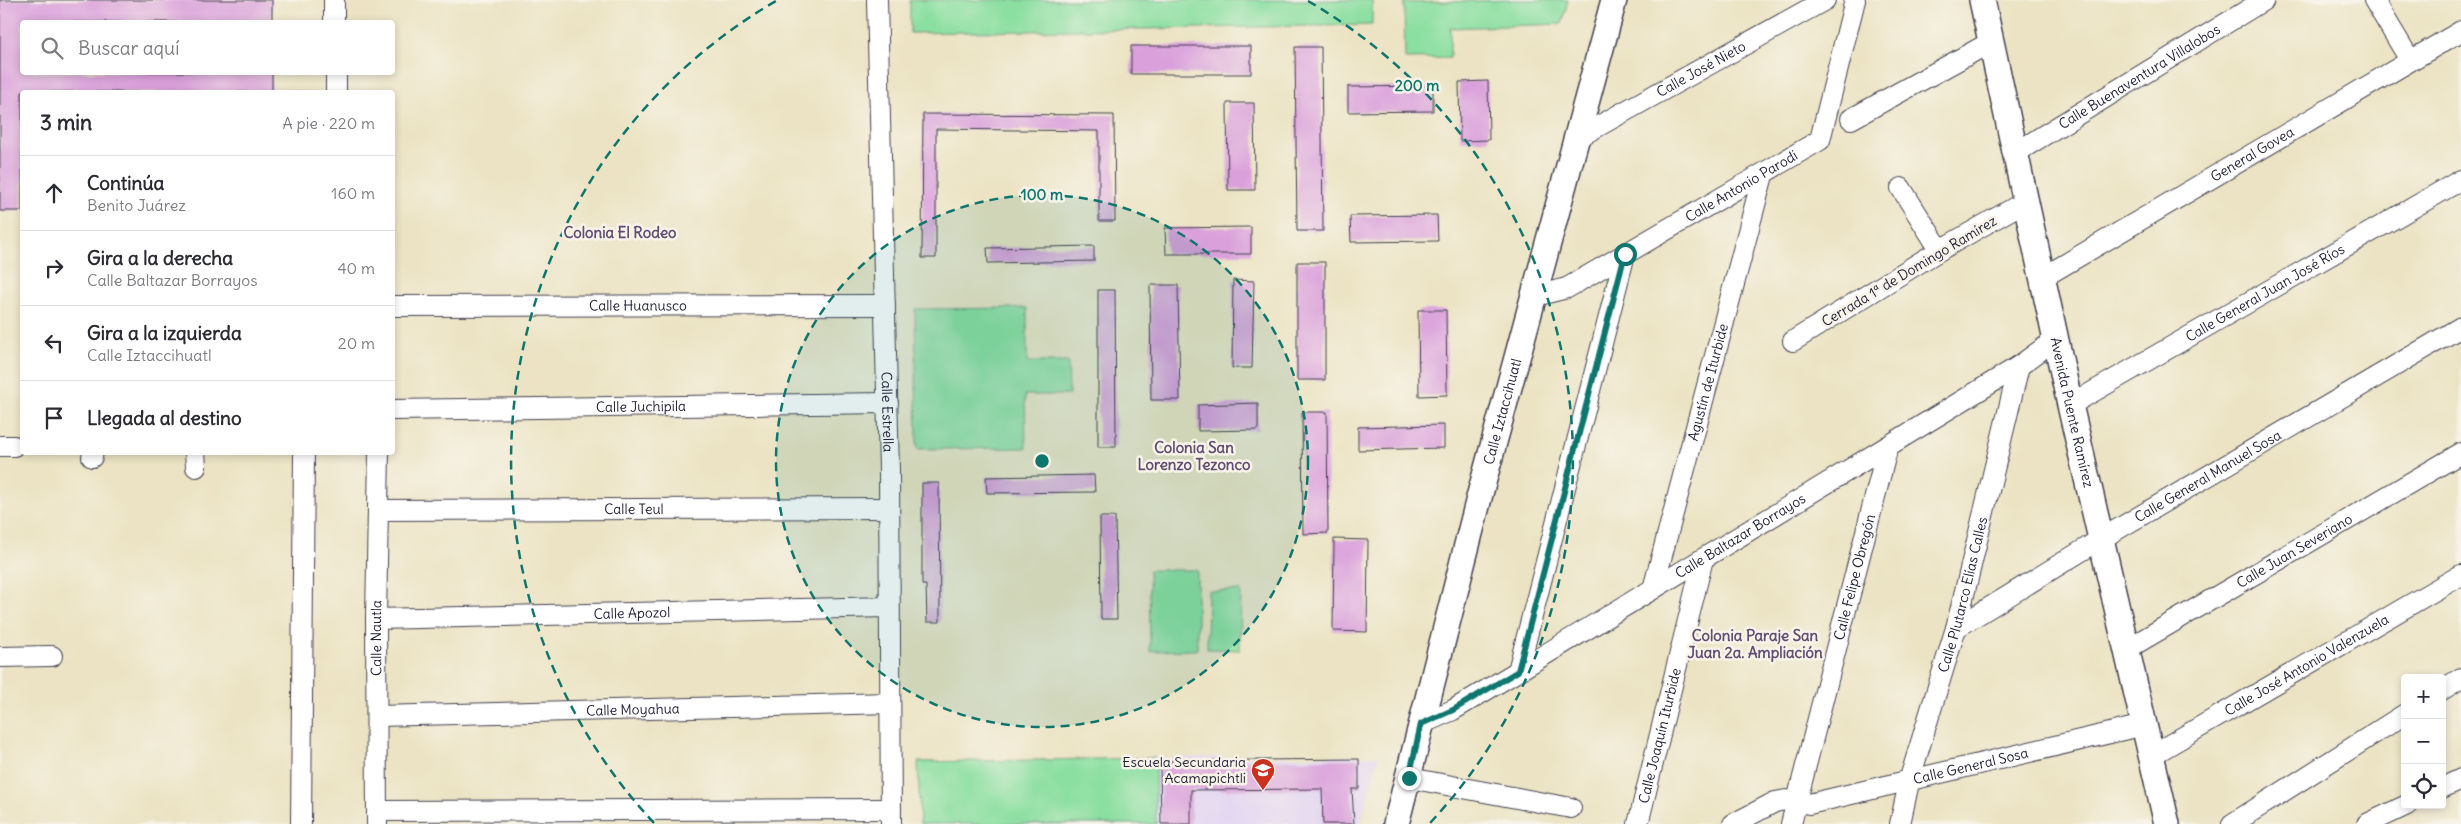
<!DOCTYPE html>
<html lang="es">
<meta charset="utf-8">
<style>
:root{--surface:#fff;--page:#f7f7f7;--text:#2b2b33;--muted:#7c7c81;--line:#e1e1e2}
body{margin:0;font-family:Delius,sans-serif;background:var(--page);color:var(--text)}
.controls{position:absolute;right:15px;bottom:15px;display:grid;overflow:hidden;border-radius:5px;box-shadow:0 2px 8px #0003}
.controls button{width:45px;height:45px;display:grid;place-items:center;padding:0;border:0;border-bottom:1px solid var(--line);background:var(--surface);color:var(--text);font:25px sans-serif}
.stop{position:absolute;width:15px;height:15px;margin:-11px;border:4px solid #0f766e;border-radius:50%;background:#fff}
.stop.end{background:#0f766e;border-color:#fff;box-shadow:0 1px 5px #0008}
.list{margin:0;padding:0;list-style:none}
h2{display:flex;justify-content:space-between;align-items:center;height:65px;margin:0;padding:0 20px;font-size:21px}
h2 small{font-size:16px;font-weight:400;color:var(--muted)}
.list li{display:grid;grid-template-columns:32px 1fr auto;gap:15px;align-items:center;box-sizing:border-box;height:75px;padding:0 20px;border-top:1px solid var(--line)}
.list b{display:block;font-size:19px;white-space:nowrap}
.list p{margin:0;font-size:16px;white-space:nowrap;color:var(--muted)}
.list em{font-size:16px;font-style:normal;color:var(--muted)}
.icon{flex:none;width:28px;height:28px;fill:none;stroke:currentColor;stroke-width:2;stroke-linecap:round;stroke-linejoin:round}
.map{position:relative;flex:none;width:2461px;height:824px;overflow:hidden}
.search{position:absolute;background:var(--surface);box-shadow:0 2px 8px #0003;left:20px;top:20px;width:375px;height:55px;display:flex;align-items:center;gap:12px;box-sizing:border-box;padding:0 18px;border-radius:5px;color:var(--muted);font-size:19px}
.panel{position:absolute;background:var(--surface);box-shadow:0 2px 8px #0003;left:20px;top:90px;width:375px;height:365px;border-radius:5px}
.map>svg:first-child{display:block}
.built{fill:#e1d4f3}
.green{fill:#8bdfa1;stroke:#56806e}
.building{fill:#daa0db}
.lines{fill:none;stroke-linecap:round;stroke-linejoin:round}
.minor-casing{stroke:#403f4f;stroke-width:22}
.tertiary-casing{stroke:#403f4f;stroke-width:28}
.minor{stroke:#fff;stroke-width:20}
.tertiary{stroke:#fff;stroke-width:25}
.route{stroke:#0f766e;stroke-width:6}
.ring{fill:none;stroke:#0f766e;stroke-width:2.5;stroke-dasharray:9 6}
.labels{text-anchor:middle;stroke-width:5;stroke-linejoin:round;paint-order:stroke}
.street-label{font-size:14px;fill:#22223b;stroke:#f7f3e8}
.poi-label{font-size:14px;fill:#22223b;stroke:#f7f3e8;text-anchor:end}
.neighbourhood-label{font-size:15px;font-weight:bold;fill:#624e73;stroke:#f7f3e8}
.centre{fill:#0f766e;stroke:#f7f3e8;stroke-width:2.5}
.ring-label{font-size:15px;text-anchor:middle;font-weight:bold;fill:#0f766e;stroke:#f7f3e8;stroke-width:5;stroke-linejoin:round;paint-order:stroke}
</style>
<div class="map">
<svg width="2461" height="824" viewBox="0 0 2461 824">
<rect width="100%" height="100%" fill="#f7f3e8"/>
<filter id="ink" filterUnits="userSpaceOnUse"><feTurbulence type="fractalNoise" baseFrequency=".02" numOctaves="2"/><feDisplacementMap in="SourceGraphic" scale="10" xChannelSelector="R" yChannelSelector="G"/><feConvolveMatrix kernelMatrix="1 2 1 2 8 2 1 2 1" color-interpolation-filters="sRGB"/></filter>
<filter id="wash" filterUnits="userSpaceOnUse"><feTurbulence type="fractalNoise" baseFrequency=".0096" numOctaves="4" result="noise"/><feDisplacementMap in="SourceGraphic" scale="20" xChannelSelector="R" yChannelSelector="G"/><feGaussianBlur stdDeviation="1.12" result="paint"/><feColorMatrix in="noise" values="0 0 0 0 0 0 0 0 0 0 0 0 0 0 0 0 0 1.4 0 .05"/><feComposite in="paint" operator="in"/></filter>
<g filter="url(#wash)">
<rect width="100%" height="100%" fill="#ebe3c3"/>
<!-- built -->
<path class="built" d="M1379,756l-19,68h-204l-1,-66z"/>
<!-- green -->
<path class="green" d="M910,0h462v25l-462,8z
M1509,0h59l-6,24 -112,4v30l-45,1 -1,-56z
M1027,308v54h41l1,33h-44l1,53 -109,1 -2,-140z
M1149,570h48v80l-47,1z
M1208,591h33l-1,59 -33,-1z
M1155,758l1,66h-236l-2,-62z"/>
<g id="blocks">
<!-- building -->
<path class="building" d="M0,0h272v22h-250v50h250v20h-250v119h-22z
M1131,46h120v28h-120z
M1295,47h26l2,184h-26z
M1488,81l1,59 -29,1 -1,-59z
M1433,86v25l-85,1v-25z
M1227,103h27l1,87h-27z
M923,114l191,1 1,106h-16v-90l-163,-2v129h-14z
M1437,215l1,26 -87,1 -1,-26z
M1251,227v27h-85l-1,-26z
M1094,246v15l-106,2 -1,-15z
M1297,262h28v118h-28z
M1233,280l21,1 -2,87h-20z
M1150,285h28l2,115h-29z
M1098,290h17l1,157h-18z
M1418,310h28l1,85 -28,1z
M1258,403v27l-60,1v-26z
M1302,412h25l1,121 -25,1z
M1444,425v23l-86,2v-23z
M1094,475l1,17 -108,1 -1,-16z
M922,483h17l1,139h-13l-1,-37h-4z
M1100,517h15l2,102h-16z
M1334,539l34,1 -1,92 -34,-1z
M1359,759v30h-7l2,35h-31l-1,-35 -131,1v34h-30l-1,-63z"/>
</g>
</g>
<g filter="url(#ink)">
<use href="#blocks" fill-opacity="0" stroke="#403f4f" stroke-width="1"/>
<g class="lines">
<!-- minor casing -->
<g class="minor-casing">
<g id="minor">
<path d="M334,0v22"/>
<path id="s1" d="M877,0l12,470 2,354"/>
<path d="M2374,0l36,60"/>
<path d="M336,72v20"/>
<path d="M1851,119l140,-77"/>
<path id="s2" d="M1577,138l248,-138"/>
<path id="s3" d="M2015,153l249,-153"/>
<path d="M1901,188l39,62"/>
<path id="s4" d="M2042,278l419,-247"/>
<path id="s5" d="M1535,296l32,-8 253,-148 35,-140"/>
<path id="s6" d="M392,306l493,-1"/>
<path d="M1793,341l147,-91 86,-49"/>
<path id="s7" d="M2070,405l391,-225"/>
<path id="s8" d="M392,410l496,-7"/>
<path d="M0,446h14"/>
<path d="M195,452l1,15"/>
<path d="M92,457l1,-5"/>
<path id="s9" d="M379,510l509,-2"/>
<path id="s10" d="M1653,589l110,-414"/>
<path id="s11" d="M376,619l513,-12"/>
<path id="s12" d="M1956,628l145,-89 360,-212"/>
<path id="s13" d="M2127,649l334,-196"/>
<path d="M0,657l52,-1"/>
<path d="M1518,671l107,-417"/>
<path d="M2442,690l19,-12"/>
<path id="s14" d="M377,716l513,-13"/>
<path id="s15" d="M1421,724l32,-14 65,-39 370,-225 131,-80 37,-27"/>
<path id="s16" d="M2152,755l309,-180"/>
<path d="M1409,778l162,30"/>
<path d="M2442,788l19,-9"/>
<path d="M377,811l514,-2"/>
<path d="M301,824l3,-372"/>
<path id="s17" d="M377,824l-1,-205 3,-167"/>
<path id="s18" d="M1638,824l65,-265"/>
<path id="s19" d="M1733,824l42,-22 11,-2 23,4 335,-79"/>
<path id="s20" d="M1791,824l97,-378"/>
<path id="s21" d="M1900,824l10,-46 46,-150 63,-262"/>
<path d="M2232,824l173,-110"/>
<path d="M2367,824l40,-19"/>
</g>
</g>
<!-- tertiary casing -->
<g class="tertiary-casing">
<g id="tertiary">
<path id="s22" d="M1982,0l88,405 97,419"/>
<path id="s23" d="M1396,824l84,-330 134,-494"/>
</g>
</g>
<!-- minor -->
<use href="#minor" class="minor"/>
<!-- tertiary -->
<use href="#tertiary" class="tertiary"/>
</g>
</g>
<g class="lines" filter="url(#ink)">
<!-- route -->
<path class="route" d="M1409,778l12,-54 32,-14 65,-39 107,-417"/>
</g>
<!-- distance rings -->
<circle cx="1042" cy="461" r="266" fill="#0f766e" fill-opacity=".12"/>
<g class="ring">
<circle cx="1042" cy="461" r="266"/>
<path d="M654 823A531 531 0 0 1 776 1M1308 1A531 531 0 0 1 1430 823"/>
</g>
<!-- icons -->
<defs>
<g id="school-pin" transform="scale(1.25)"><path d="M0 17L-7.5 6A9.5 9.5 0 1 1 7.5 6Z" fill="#c8321e" stroke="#f7f3e8"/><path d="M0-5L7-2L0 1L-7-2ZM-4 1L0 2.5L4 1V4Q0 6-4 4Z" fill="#fff"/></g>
</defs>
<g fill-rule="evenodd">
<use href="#school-pin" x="1263" y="770"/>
</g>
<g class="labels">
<!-- street labels -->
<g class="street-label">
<text dy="5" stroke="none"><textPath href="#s2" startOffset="142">Calle José Nieto</textPath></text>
<text dy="5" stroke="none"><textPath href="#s3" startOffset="146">Calle Buenaventura Villalobos</textPath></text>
<text dy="5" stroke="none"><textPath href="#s4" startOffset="244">General Govea</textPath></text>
<text dy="5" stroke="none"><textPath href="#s5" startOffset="235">Calle Antonio Parodi</textPath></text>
<text transform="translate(1909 271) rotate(-31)" y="5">Cerrada 1ª de Domingo Ramírez</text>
<text dy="5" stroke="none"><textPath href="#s7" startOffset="225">Calle General Juan José Ríos</textPath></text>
<text dy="5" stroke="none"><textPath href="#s6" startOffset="246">Calle Huanusco</textPath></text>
<text dy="5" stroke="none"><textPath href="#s10" startOffset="214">Agustín de Iturbide</textPath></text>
<text dy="5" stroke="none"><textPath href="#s8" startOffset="249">Calle Juchipila</textPath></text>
<text dy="5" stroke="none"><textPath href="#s23" startOffset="426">Calle Iztaccihuatl</textPath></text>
<text dy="5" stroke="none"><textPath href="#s1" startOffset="412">Calle Estrella</textPath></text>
<text dy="5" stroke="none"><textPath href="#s22" startOffset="422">Avenida Puente Ramírez</textPath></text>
<text dy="5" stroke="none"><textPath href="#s12" startOffset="294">Calle General Manuel Sosa</textPath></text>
<text dy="5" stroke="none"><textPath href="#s9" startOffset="255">Calle Teul</textPath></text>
<text dy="5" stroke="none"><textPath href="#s15" startOffset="371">Calle Baltazar Borrayos</textPath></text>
<text dy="5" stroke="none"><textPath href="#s13" startOffset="194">Calle Juan Severiano</textPath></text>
<text dy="5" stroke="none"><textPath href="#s20" startOffset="255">Calle Felipe Obregón</textPath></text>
<text dy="5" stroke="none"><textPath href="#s21" startOffset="238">Calle Plutarco Elías Calles</textPath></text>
<text dy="5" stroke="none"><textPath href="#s11" startOffset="256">Calle Apozol</textPath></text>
<text dy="5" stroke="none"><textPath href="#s17" startOffset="186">Calle Nautla</textPath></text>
<text dy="5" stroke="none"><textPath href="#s16" startOffset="179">Calle José Antonio Valenzuela</textPath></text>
<text dy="5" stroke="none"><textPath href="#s14" startOffset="256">Calle Moyahua</textPath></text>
<text dy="5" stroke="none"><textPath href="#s18" startOffset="91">Calle Joaquín Iturbide</textPath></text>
<text dy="5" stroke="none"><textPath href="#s19" startOffset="248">Calle General Sosa</textPath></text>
</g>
<!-- poi labels -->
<g class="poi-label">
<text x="1246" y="767">Escuela Secundaria<tspan x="1246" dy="16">Acamapichtli</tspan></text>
</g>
<!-- neighbourhood labels -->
<g class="neighbourhood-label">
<text x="620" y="238">Colonia El Rodeo</text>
<text x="1194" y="453">Colonia San<tspan x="1194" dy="17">Lorenzo Tezonco</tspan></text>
<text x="1755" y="641">Colonia Paraje San<tspan x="1755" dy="17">Juan 2a. Ampliación</tspan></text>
</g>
</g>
<circle cx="1042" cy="461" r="8" class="centre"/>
<g class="ring-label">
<text x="1417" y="91">200 m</text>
<text x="1042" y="200">100 m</text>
</g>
</svg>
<div class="controls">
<button>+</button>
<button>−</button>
<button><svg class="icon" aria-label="locate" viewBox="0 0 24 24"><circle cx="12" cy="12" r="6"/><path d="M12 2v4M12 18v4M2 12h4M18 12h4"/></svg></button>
</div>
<div class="stop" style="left:1625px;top:254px"></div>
<div class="stop end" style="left:1409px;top:778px"></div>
<div class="search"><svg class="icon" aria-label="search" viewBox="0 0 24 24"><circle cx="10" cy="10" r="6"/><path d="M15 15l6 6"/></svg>Buscar aquí</div>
<section class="panel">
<h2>3 min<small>A pie · 220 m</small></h2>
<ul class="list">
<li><svg class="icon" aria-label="ahead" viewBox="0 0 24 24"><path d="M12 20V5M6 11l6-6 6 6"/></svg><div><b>Continúa</b><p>Benito Juárez</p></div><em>160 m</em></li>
<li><svg class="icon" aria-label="right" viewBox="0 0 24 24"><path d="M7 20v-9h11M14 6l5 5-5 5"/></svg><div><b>Gira a la derecha</b><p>Calle Baltazar Borrayos</p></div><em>40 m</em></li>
<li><svg class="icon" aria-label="left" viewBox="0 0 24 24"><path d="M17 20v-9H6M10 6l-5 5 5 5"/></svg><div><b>Gira a la izquierda</b><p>Calle Iztaccihuatl</p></div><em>20 m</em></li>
<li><svg class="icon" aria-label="arrive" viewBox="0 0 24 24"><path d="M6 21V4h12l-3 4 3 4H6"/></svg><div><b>Llegada al destino</b></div></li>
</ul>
</section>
</div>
